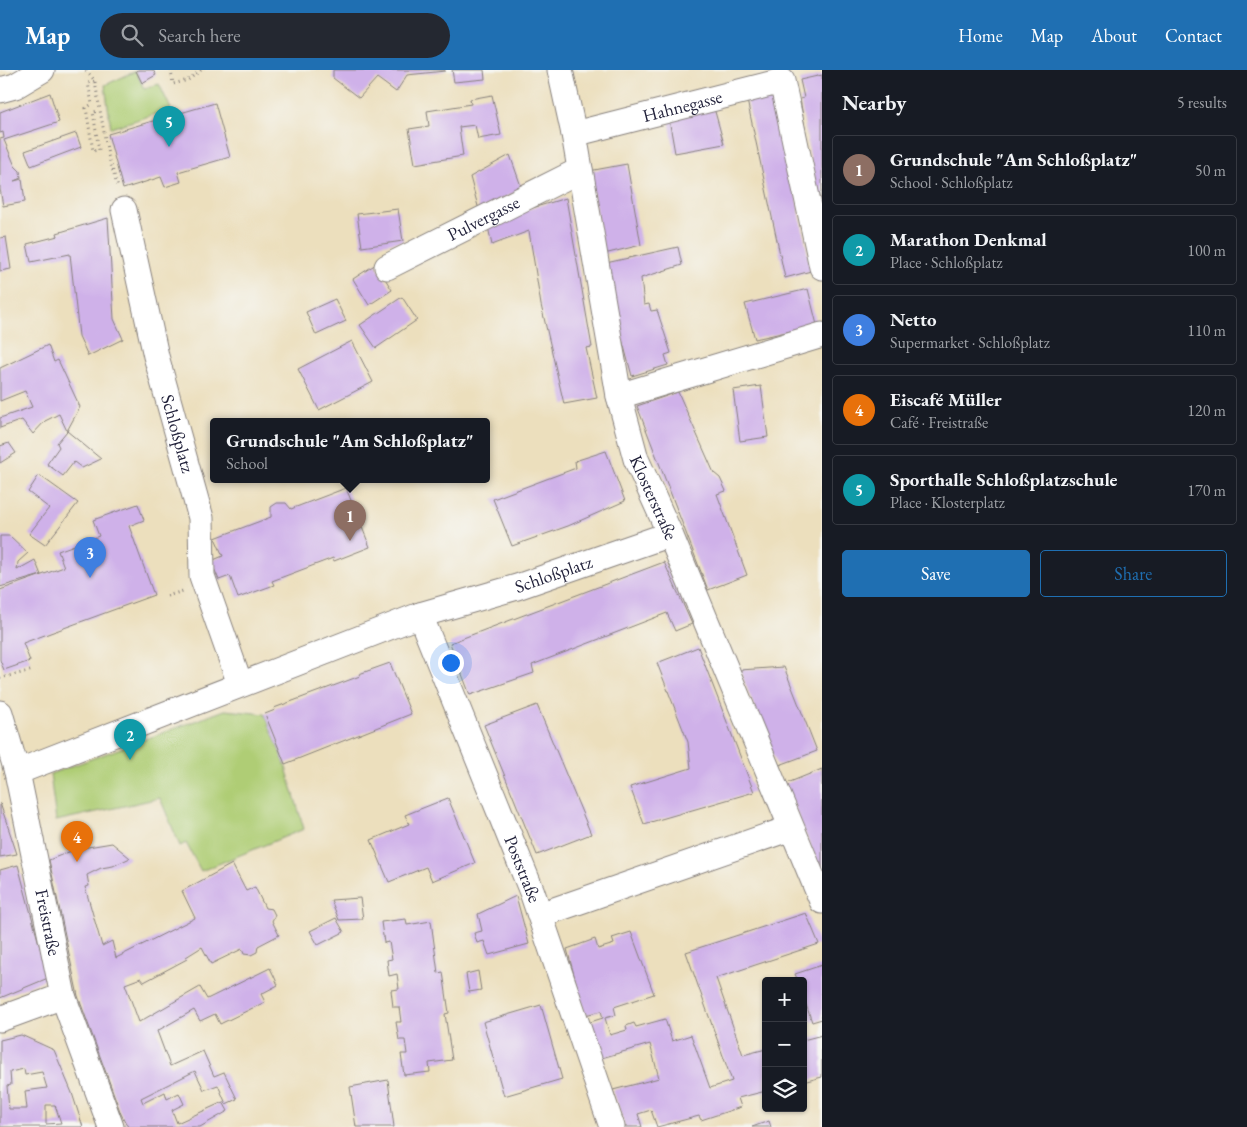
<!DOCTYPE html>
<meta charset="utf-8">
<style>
:root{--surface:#171b24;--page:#242831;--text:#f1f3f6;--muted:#9ea1a6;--line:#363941;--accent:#1f6fb2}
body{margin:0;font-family:"EB Garamond",serif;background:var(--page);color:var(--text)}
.controls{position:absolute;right:15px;bottom:15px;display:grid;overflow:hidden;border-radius:5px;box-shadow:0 1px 4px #0004}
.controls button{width:45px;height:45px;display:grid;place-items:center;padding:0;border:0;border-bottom:1px solid var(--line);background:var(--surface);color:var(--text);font:25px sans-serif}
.you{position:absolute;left:450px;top:592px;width:18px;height:18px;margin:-12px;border:4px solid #fff;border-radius:50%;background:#1a73e8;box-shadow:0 0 0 8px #1a73e833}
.badge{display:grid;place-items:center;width:32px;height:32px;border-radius:50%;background:var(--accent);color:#fff;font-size:16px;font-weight:700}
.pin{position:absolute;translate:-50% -41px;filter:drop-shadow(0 1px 2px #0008)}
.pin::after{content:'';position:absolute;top:26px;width:18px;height:15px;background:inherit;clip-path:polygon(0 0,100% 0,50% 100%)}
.popup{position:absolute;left:210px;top:348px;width:280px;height:65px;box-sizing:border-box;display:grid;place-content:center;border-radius:5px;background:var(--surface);filter:drop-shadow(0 1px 4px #0005);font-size:16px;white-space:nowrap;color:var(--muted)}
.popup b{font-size:19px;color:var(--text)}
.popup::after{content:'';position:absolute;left:50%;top:100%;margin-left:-10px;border:10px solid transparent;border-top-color:var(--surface)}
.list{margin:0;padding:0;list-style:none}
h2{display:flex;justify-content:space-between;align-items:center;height:65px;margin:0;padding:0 20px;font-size:21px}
h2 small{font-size:16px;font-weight:400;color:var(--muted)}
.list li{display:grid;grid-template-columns:32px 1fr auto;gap:15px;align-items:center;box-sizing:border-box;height:70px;margin:0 10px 10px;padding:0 10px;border:1px solid var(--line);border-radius:5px}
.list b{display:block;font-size:19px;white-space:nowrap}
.list p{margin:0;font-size:16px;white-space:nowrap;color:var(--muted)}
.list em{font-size:16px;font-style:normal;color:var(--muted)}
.actions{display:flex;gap:10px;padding:15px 20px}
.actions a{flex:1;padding:11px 0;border:1px solid var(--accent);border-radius:5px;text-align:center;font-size:18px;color:var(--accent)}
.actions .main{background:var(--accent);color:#fff}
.icon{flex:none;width:28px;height:28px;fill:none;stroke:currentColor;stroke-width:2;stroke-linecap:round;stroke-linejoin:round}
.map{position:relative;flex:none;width:822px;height:1057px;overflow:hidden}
header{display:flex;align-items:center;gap:30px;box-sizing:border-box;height:70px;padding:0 25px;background:var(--accent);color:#fff}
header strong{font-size:24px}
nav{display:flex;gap:28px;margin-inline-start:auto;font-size:18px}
.search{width:350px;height:45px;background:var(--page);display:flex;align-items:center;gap:12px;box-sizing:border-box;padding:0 18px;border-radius:28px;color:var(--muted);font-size:19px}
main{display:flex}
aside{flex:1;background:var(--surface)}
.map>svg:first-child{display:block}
.green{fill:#afcd74;stroke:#687858}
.building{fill:#cfb1e9;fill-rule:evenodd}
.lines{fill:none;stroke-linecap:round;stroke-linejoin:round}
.minor-casing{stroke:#87807c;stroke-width:27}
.path{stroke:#87807c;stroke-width:3;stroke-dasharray:1 4;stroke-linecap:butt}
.minor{stroke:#fff;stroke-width:25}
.labels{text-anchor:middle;stroke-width:4;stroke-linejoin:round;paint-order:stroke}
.street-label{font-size:18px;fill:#22223b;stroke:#f6f6f2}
</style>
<header>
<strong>Map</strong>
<div class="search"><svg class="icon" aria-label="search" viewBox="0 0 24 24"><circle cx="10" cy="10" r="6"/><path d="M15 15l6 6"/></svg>Search here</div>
<nav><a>Home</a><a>Map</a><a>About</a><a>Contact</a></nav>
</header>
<main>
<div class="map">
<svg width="822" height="1057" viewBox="0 0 822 1057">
<rect width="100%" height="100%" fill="#f6f6f2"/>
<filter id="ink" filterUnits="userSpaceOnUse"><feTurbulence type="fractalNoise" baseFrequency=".02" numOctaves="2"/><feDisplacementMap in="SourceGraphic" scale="10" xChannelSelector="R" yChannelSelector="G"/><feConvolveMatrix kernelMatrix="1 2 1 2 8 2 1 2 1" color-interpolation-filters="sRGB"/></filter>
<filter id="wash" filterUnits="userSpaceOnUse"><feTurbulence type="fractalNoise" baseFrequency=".0096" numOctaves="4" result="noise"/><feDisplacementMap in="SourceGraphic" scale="20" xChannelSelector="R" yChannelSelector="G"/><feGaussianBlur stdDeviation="1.12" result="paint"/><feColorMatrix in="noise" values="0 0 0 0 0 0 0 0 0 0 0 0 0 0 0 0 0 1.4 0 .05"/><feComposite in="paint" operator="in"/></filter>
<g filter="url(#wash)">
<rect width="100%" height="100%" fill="#ecdfbd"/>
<!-- green -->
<path class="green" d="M136,1l8,18 15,-5 12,25 -60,19 -6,-43z
M225,640l40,4 20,50 19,65 -103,42 -15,-28 -6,3 -20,-48 -104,23 -6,-47z"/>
<g id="blocks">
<!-- building -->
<path class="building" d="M138,0h15l3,5 -14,8 -6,-12z
M333,0h112v1l-38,4 -11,17 -19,-14 -18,20 -26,-20z
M452,0h32l1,9 -31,3z
M822,5v150l-22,-126 4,-1 -4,-18z
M50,23l9,29 -55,18 11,26 5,5 1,7 -7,3 8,-2 3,23 -22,4 -3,-17v-50l4,-1 -1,-6 -3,1v-21z
M776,24l35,177 -26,7 -38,-178z
M492,25l9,40 -23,4 -3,-14 -16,2 4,29 -48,8 -6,-35 20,-3 -2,-15 44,-7 -1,-5z
M215,33l15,54 -52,15 3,10 -16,5 -4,-10 -38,12 -15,-55z
M714,38l10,36 -49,9 -6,-34z
M76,63l5,14 -50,19 -6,-15z
M510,85l12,34 -43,21 -9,-33z
M627,94l14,81 -37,9 -15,-83z
M566,128l26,149 -6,1 11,50 -33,6 -23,-99 -12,-74 -37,14 -4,-18 41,-18z
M398,139l5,32 -41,6 -5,-33z
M108,148l6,101 9,20 -35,17 -9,-20 -9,-82 -39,8 -4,-18 31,-8 -1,-3z
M6,167l5,32 -11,2v-33z
M678,177l4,18 -41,13 3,27 5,-1 2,7 6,-1 14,43 -6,2 3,10 -36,11 -17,-63 -9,-50z
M376,194l16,26 -23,15 -16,-26z
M808,219l9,36 -62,14 -10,-35z
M402,227l15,23 -41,28 -16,-23z
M335,229l11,22 -30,14 -10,-23z
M352,271l21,41 -54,28 -21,-41z
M48,275l6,17 4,-2 22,47 -13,24 -8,-17 -14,7 -12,13 -11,-14 -22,8v-10l32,-11 -7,-16 -25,10v-33z
M761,316l7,51 -28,4 -7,-51z
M678,322l36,81 6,5 6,13 -9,3 30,81 -39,15 -71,-184z
M67,361l34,28 -19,9 -8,-6 -11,14 -16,-12 12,-17 -2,-4z
M9,373l7,10 -16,10v-17z
M606,381l19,50 -57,25 -56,20 -19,-47 83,-31 -1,-7z
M39,405l39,28 -33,42 -16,-11 20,-26 -21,-16z
M346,418l24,59 -36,14 -1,-3 -61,23 2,4 -36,13 -8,-22 -11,4 -8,-19 12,-5 -8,-18 56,-21v-10l6,-4h9l5,6z
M138,434l6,16 -15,6 25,69 -131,48 7,18 -26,9 -4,-10v-70l64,-23 -6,-16 41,-15 -6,-16z
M0,466h10l18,17 -10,9 -1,8 18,-10 6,15 -41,12z
M664,492l28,62 -17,7 -8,-18 -135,52 2,8 -64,22 -20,-52z
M698,577l56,145 -110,32 -14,-37 61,-19 -3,-26 -31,-79z
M390,593l21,51 -126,50 -20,-50 10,-4 -1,-2 86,-32 -1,-2z
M784,597l33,84 -40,15 -37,-96z
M537,635l54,129 -54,21 -53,-130z
M822,699v105l-37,-90z
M448,728l27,65 -43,18 -6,-14 -37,15 -18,-42 38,-16 -4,-9z
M0,733l17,51 -17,3z
M112,773l18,15 -17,8 -12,2 -14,7 2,11 -4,1 17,59 10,-5 4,17 79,-40 -13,-27 50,-27 14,27 9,-4 10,21 7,1 3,6 -3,6 7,14 -21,11 -1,6 -6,3 -7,-1 -2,-5 -31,15 -9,-17 -16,10 1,2 -43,23 -3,-4 -16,6 14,38 61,-35 7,12 63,-31 4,8 4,9 -17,9 4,8 -45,22 -5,-10 -15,7 -6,-11 -37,21 13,35 33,-15 11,25 10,-4 13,27 -11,5 -8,-19 -14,5 -9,-19 -54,27 2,5 22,-11 2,7 12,-6 5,11 -12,6 5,13 46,-21 5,9 -28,16h-72l-7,-13 -43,-118 -29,-136 27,-11z
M18,795l30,113 -48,20v-128z
M516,826l13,48 -40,11 -5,-14 -7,2 -3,-10 8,-2 -4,-17z
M360,828l3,21 -24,1 -8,-20z
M806,843l13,31 -103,34 27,77 23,-6v42l-28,7 3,9 -40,13 -2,-4 -42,11 -6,-17 -13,4 4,13h-17l-12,-37 46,-12 -9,-34 -52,15 -11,-36 16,-5 -2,-7 -16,4 -18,-66 28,-10 3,10 16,-5 -2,-6 19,-6 23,62 -40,13 2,8 -11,3 5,17 17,-5 -1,-4 8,-3 2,4 29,-8 7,22 19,-6 19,53 22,-7 -46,-129z
M336,848l8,14 -26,13 -8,-14z
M406,849l1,6 24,-4 7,52 5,-1 6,41 -4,1 7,46 -23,3 1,9 -26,3 -3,-21h6l-2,-14h-6l-3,-18h5l-2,-15h-6l-2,-17 8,-1 -2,-15 -8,2 -2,-16 5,-1 -3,-17 -5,1 -3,-21z
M822,895v54l-10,3 -9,-26v-15h-5l-3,-7z
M478,901l3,19 -12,2 -3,-18z
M541,935l21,74 -58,17 -21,-74z
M21,965l33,15 18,43 11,34h-83v-87zM24,999l1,6 17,-3 5,16 -22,3 2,18h-18l-2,-23 4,-1 -1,-13zM46,1035h9l6,18 -15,1z
M822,965v42l-19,5v-42z
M388,1010l6,47h-38l-6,-40z
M769,1051l2,6h-19z"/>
</g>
</g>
<g filter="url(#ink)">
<use href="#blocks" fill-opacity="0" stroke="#87807c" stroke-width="1"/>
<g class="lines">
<!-- minor casing -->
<g class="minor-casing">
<g id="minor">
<path id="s1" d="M560,0l14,64 45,262 17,63 34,75 152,367"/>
<path d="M0,20l15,-4 27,-16"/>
<path id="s2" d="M574,64l208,-53 40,186"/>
<path id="s3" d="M124,140l32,146 45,162 1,58 38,108"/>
<path id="s4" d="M387,197l193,-97"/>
<path d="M619,326l203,-61"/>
<path id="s5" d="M420,545l112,277 80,235"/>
<path id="s6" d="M0,643l17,59 46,224 48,131"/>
<path id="s7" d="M17,702l403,-157 97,-28 153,-53"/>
<path d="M540,845l251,-87"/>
<path d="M0,949l63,-23"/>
</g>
</g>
<!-- path -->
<path class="path" d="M86,0l9,11 -7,2 4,21 -6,4 7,43 6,-1 -6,-38 6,-1
M171,0l2,14 15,-4 13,-10
M95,12l13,73 10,33
M167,526l16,-5
M0,608l34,-8"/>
<!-- minor -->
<use href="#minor" class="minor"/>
</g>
</g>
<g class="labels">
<!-- street labels -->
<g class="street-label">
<text dy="6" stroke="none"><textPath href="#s2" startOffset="112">Hahnegasse</textPath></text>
<text dy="6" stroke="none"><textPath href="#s4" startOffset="108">Pulvergasse</textPath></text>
<text dy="6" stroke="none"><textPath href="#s3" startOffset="230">Schloßplatz</textPath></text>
<text dy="6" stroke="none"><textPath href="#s1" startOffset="439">Klosterstraße</textPath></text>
<text dy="6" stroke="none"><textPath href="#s7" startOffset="572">Schloßplatz</textPath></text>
<text dy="6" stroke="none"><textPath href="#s5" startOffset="274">Poststraße</textPath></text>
<text dy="6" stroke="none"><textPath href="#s6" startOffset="215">Freistraße</textPath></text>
</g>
</g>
</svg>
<div class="controls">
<button>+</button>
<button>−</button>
<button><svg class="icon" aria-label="layers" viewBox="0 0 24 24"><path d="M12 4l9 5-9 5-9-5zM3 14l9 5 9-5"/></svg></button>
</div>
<div class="you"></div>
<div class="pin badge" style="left:350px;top:471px;background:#8d6e63">1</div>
<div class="popup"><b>Grundschule &quot;Am Schloßplatz&quot;</b>School</div>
<div class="pin badge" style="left:130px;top:690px;background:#0f9aa8">2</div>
<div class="pin badge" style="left:90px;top:508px;background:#3f7fe0">3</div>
<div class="pin badge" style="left:77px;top:792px;background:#e8710a">4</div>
<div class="pin badge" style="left:169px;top:77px;background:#0f9aa8">5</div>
</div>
<aside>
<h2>Nearby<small>5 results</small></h2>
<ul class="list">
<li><span class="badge" style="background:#8d6e63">1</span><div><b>Grundschule &quot;Am Schloßplatz&quot;</b><p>School · Schloßplatz</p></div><em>50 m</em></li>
<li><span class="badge" style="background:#0f9aa8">2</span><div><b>Marathon Denkmal</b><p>Place · Schloßplatz</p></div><em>100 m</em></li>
<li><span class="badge" style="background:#3f7fe0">3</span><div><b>Netto</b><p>Supermarket · Schloßplatz</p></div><em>110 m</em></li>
<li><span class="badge" style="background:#e8710a">4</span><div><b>Eiscafé Müller</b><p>Café · Freistraße</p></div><em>120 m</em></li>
<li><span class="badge" style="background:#0f9aa8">5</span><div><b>Sporthalle Schloßplatzschule</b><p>Place · Klosterplatz</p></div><em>170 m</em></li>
</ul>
<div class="actions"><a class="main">Save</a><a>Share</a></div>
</aside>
</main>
